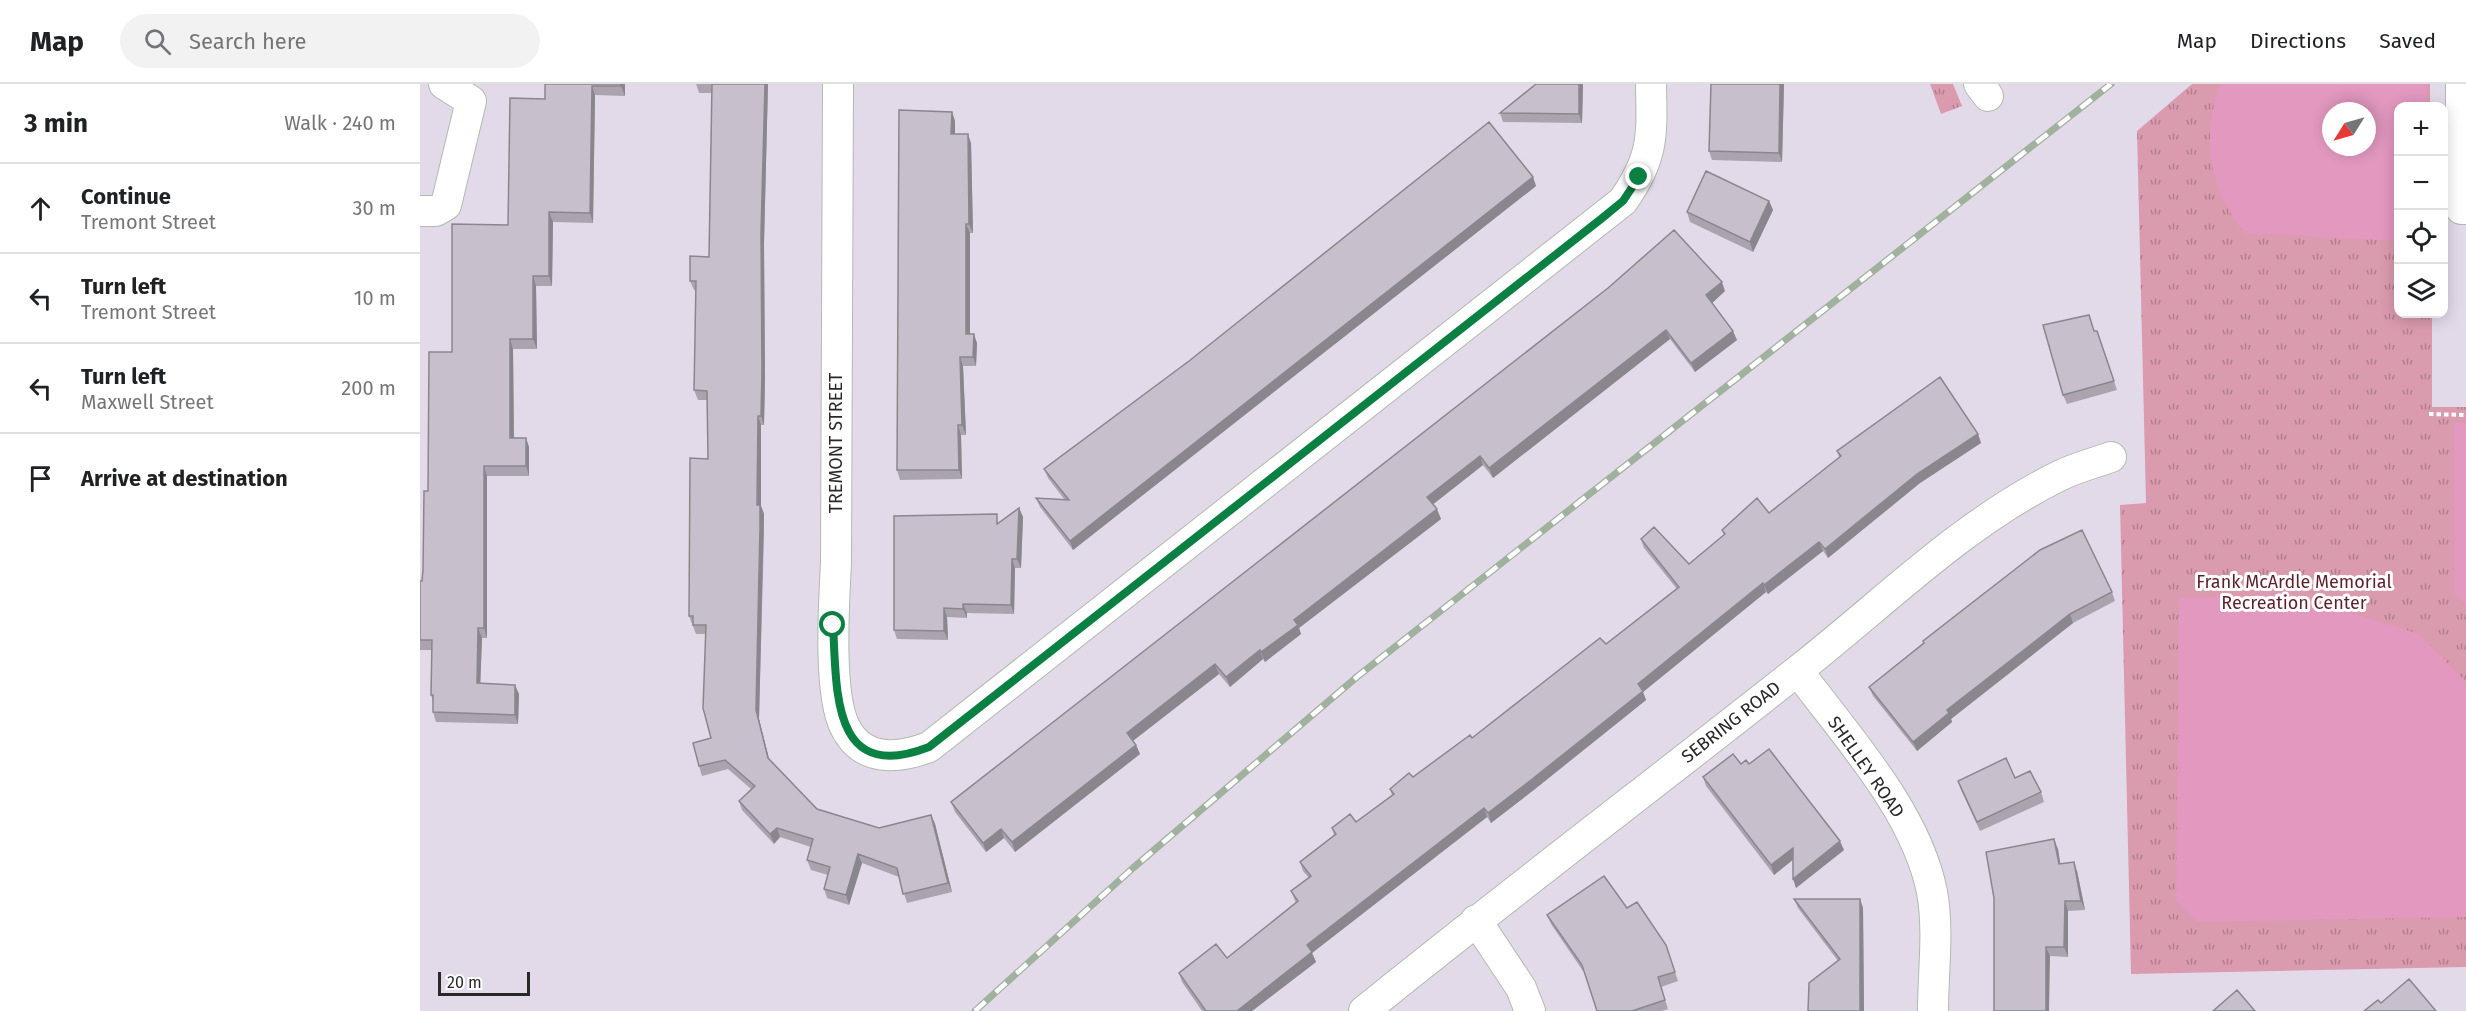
<!DOCTYPE html>
<meta charset="utf-8">
<style>
:root{--surface:#fff;--page:#f2f2f2;--text:#202124;--muted:#757577;--line:#e0e0e0}
body{margin:0;font-family:"Fira Sans",sans-serif;background:var(--page);color:var(--text)}
.controls{position:absolute;right:18px;top:18px;display:grid;overflow:hidden;border-radius:12px;box-shadow:0 3px 15px #0003}
.controls button{width:54px;height:54px;display:grid;place-items:center;padding:0;border:0;border-bottom:2px solid var(--line);background:var(--surface);color:var(--text);font:30px sans-serif}
.compass{position:absolute;left:1902px;top:18px;width:54px;height:54px;border-radius:50%;background:var(--surface);box-shadow:0 3px 15px #0003;rotate:233deg}
.scale{position:absolute;left:18px;bottom:15px;width:92px;box-sizing:border-box;padding-left:6px;border:3px solid #282828;border-top:0;font-size:16px;line-height:21px;white-space:nowrap;color:#282828;-webkit-text-stroke:4px #fff;paint-order:stroke}
.stop{position:absolute;width:18px;height:18px;margin:-14px;border:4px solid #0b8043;border-radius:50%;background:#fff}
.stop.end{background:#0b8043;border-color:#fff;box-shadow:0 2px 6px #0008}
.list{margin:0;padding:0;list-style:none}
h2{display:flex;justify-content:space-between;align-items:center;height:78px;margin:0;padding:0 24px;font-size:26px}
h2 small{font-size:20px;font-weight:400;color:var(--muted)}
.list li{display:grid;grid-template-columns:39px 1fr auto;gap:18px;align-items:center;box-sizing:border-box;height:90px;padding:0 24px;border-top:2px solid var(--line)}
.list b{display:block;font-size:22px;white-space:nowrap}
.list p{margin:0;font-size:20px;white-space:nowrap;color:var(--muted)}
.list em{font-size:20px;font-style:normal;color:var(--muted)}
.icon{flex:none;width:33px;height:33px;fill:none;stroke:currentColor;stroke-width:2;stroke-linecap:round;stroke-linejoin:round}
.map{position:relative;flex:none;width:2046px;height:927px;overflow:hidden}
header{display:flex;align-items:center;gap:36px;box-sizing:border-box;height:84px;padding:0 30px;background:var(--surface);border-bottom:2px solid var(--line)}
header strong{font-size:28px}
nav{display:flex;gap:33px;margin-inline-start:auto;font-size:21px}
.search{width:420px;height:54px;background:var(--page);display:flex;align-items:center;gap:15px;box-sizing:border-box;padding:0 21px;border-radius:33px;color:var(--muted);font-size:22px}
main{display:flex}
aside{flex:1;background:var(--surface)}
.map>svg:first-child{display:block}
.grass{fill:url(#grass-tufts);fill-rule:evenodd}
.pitch{fill:#e298bf;fill-rule:evenodd}
.lines{fill:none;stroke-linecap:round;stroke-linejoin:round}
.minor-casing{stroke:#b0bbae;stroke-width:32}
.path{stroke:#fff;stroke-width:4;stroke-dasharray:4.5 3;stroke-linecap:butt}
.minor{stroke:#fff;stroke-width:30}
.rail-casing{stroke:#a0b19e;stroke-width:7}
.rail{stroke:#fff;stroke-width:4.5;stroke-dasharray:14;stroke-linecap:butt}
.wall{fill:#aba4af}
.shaded-wall{fill:#8b868e}
.building{fill:#c7bfcb;stroke:#8b868e;stroke-width:1.5}
.route{stroke:#0b8043;stroke-width:8}
.labels{text-anchor:middle;stroke-width:6;stroke-linejoin:round;paint-order:stroke}
.street-label{font-size:18px;fill:#282828;stroke:#fff}
.park-label{font-size:18px;fill:#5d1f29;stroke:#fff}
</style>
<header>
<strong>Map</strong>
<div class="search"><svg class="icon" aria-label="search" viewBox="0 0 24 24"><circle cx="10" cy="10" r="6"/><path d="M15 15l6 6"/></svg>Search here</div>
<nav><a>Map</a><a>Directions</a><a>Saved</a></nav>
</header>
<main>
<aside>
<h2>3 min<small>Walk · 240 m</small></h2>
<ul class="list">
<li><svg class="icon" aria-label="ahead" viewBox="0 0 24 24"><path d="M12 20V5M6 11l6-6 6 6"/></svg><div><b>Continue</b><p>Tremont Street</p></div><em>30 m</em></li>
<li><svg class="icon" aria-label="left" viewBox="0 0 24 24"><path d="M17 20v-9H6M10 6l-5 5 5 5"/></svg><div><b>Turn left</b><p>Tremont Street</p></div><em>10 m</em></li>
<li><svg class="icon" aria-label="left" viewBox="0 0 24 24"><path d="M17 20v-9H6M10 6l-5 5 5 5"/></svg><div><b>Turn left</b><p>Maxwell Street</p></div><em>200 m</em></li>
<li><svg class="icon" aria-label="arrive" viewBox="0 0 24 24"><path d="M6 21V4h12l-3 4 3 4H6"/></svg><div><b>Arrive at destination</b></div></li>
</ul>
</aside>
<div class="map">
<svg width="2046" height="927" viewBox="0 0 2046 927">
<defs>
<pattern id="grass-tufts" width="24" height="20" patternUnits="userSpaceOnUse" patternTransform="scale(1.5)"><rect width="24" height="20" fill="#db9bae"/><path d="M3 7l-1-3M5 7V3M7 7l1-3M15 17l-1-3M17 17v-4M19 17l1-3" fill="none" stroke="#b27e8e"/></pattern>
</defs>
<rect width="100%" height="100%" fill="#e3dae9"/>
<!-- grass -->
<path class="grass" d="M1510,0h23l9,22 -21,8z
M1772,0h238v22h-32v208h34v93h34v560l-335,7 -11,-469 26,-2 -9,-372zM1911,27h36v36h-36z"/>
<!-- pitch -->
<path class="pitch" d="M1800,0h206v22h-28v135l-153,-8c-37,-45 -44,-94 -25,-149zM1911,27h36v36h-36z
M2034,339h12v182l-11,-11z
M1872,510l127,40 47,48v235l-269,5 -21,-21 3,-303z"/>
<g class="lines">
<!-- minor casing -->
<g class="minor-casing">
<path id="minor" d="M418,0l-2,479c-2,39 -8,131 9,164 17,35 53,32 84,20l694,-546c31,-44 29,-65 28,-117
M1559,0l9,12
M2041,0v125h5
M0,127h16l10,-6 25,-104 -27,-17
M1378,587c48,65 118,140 134,221 7,38 1,81 1,119
M1056,836l45,68 9,23
M944,927c142,-115 288,-225 432,-339 86,-67 164,-147 263,-196 16,-8 35,-13 52,-19"/>
</g>
<!-- path -->
<path class="path" d="M2009,330l37,1"/>
<!-- minor -->
<use href="#minor" class="minor"/>
<!-- rail casing -->
<g class="rail-casing">
<path id="rail" d="M555,927l158,-143 225,-192 753,-592"/>
</g>
<!-- rail -->
<use href="#rail" class="rail"/>
</g>
<!-- wall -->
<path class="wall" d="M125,0h80v12l-30,-1 -2,128 -40,-1 -1,64h-16l1,63h-24l1,89h12l3,9v29h-42v162h-5l-2,45 39,11 -1,30 -82,-2 -3,-10v-11l-2,-6 1,-45h-12v-69h2l6,-90 24,-139 56,-127 37,-126z
M276,0h72l-4,159 1,136 -1,46h-3v81l3,8v22l-5,183 10,40 48,50 62,19 52,-13 4,9 17,68 -45,11 -8,-26 -37,-14 -13,42 -22,-7 -3,-9 4,-14 -17,-5 -4,-10 4,-13 -31,-10 -6,7 -32,-34 -3,-9 12,-12 -23,-20 -26,7 -3,-10 12,-28 -5,-104h-10l-7,-18 19,-157 -1,-59h-9l-4,-10 2,-100h-2l-4,-9 19,-24 3,-164h-13z
M1163,0l-1,39 -79,-1 -3,-9z
M1291,0h73l-2,78 -70,-2 -3,-9z
M532,28l3,9v13l16,9 2,90h-3v101l7,9 -1,23h-13l3,69h-5l1,44 -62,1 -3,-10z
M1113,93l3,9 -463,364 -33,-43 -4,-9 28,1 -16,-21 -4,-9z
M1349,117l4,9 -20,42 -63,-30 -3,-10z
M1305,207l-13,12 25,37 -42,32 -25,-33 -177,139 -10,-13 -50,39 8,15 -142,109 2,6 -36,28 -2,-3 -33,28 -11,-13 -86,67 3,4 4,9 -125,98 -11,-14 -18,14 -31,-40 -4,-10z
M1675,247h2l20,59 -50,14 -4,-9z
M1558,350l3,9 -61,40 -92,75 -5,-7 -55,43 -2,-2 -123,100 3,8 -111,89 -44,34 -4,-6 -175,136 4,9 -64,49h-50l-20,-29 -3,-9 48,-15 69,-55 -5,-12 18,-13 -6,-7 -3,-9 34,-27 -2,-7 24,-6 36,-27 -2,-6 23,-12 59,-39 134,-94 71,-55 -33,-41 -3,-9 48,25 35,-29 -2,-5 47,-17 70,-56 -2,-6z
M599,424l4,9 -2,51h-6l-1,46 -47,-1v5l-20,-1 1,23 -51,-1 -3,-9 106,-108z
M1692,508l3,9 -42,22 -122,96 1,3 -35,29 -44,-55 -4,-9 54,-44v-2z
M1321,680h8l95,86 -48,38 -3,-28 -19,15 -68,-89 -3,-9z
M1595,694l26,14 3,10 -64,29 -19,-41 -3,-9z
M1638,765l2,15 17,7 8,39 -17,1v46l-18,-1 -56,55z
M1374,815h66l3,9 1,103 -26,-50 -40,-53z
M1207,824l39,37 12,36 -17,6 7,22 -6,2h-65l-12,-37 -34,-50 -4,-9z"/>
<!-- shaded-wall -->
<path class="shaded-wall" d="M201,0h4v12l-4,-10z
M345,0h3l-4,159 1,136 -1,46 -3,-9v-182z
M1159,0h4l-1,39 -3,-9z
M1360,0h4l-2,78 -3,-9z
M172,2l3,9 -2,128 -3,-10z
M532,28l3,9v22l-4,-9z
M548,50l3,9 2,90 -4,-9z
M1113,93l3,9 -463,364 -3,-9z
M1349,117l4,9 -20,42 -3,-10z
M129,128l4,10 -1,64 -3,-10z
M546,140l4,9v110l-4,-9z
M113,192l3,10 1,63 -4,-10z
M1302,198l3,9 -15,14 -4,-10z
M1246,246l4,9 -177,139 -4,-10z
M1313,247l4,9 -42,32 -4,-9z
M554,250l3,9 -1,23 -3,-9z
M90,255l3,10 1,98 -4,-9z
M540,273l3,9 3,69 -4,-10z
M338,332l3,9v81l3,8 -5,205 12,48 -3,-9 -12,-48z
M538,341l3,10 1,44 -3,-9z
M1558,350l3,9 -61,40 -92,75 -3,-9 92,-75z
M106,354l3,9v29l-3,-10z
M1060,372l3,9 -52,41 -4,-9z
M64,382l3,10v162l-3,-10z
M599,424l4,9 -2,51 -4,-9z
M1017,425l4,10 -142,109 2,6 -36,28 -4,-10 33,-32z
M1399,458l4,9 -55,43 -4,-9z
M592,475l3,9 -1,46 -3,-9z
M1343,499l3,9 -123,100 3,8 -111,89 -44,34 -3,-10 150,-129z
M543,520l4,9v5l-4,-9z
M524,524l3,9 1,23 -4,-9z
M1650,530l3,9 -122,96 1,3 -35,29 -4,-9 34,-32z
M58,544l4,10 -2,55 -3,-10z
M840,566l3,9 -33,28 -4,-10z
M795,580l4,10 -89,69 -3,-10z
M95,601l4,9 -1,30 -3,-9z
M716,661l4,9 -125,98 -3,-10z
M1064,724l3,9 -175,136 4,9 -64,49h-15l70,-66z
M511,731l4,9 17,68 -4,-9z
M357,744l3,9 -6,7 -4,-10z
M581,745l3,9 -18,14 -3,-9z
M1634,755l4,10 4,25 -3,-10z
M1420,757l4,9 -48,38 -3,-9z
M1373,764l3,9 -22,18 -3,-10z
M438,770l4,9 -13,42 -3,-10z
M1654,778l3,9 8,39 -4,-9z
M1440,815l3,9 1,103h-4z
M1645,817l3,10v46l-4,-10z
M1626,863l4,9 -1,55h-3z"/>
<!-- building -->
<path class="building" d="M125,0h76v2h-29l-2,127 -41,-1v64h-16v63h-23v99h16v28h-42v162h-6l-1,55 38,2v30l-82,-3v-17h-2l1,-55h-12v-59h2l1,-11 1,-79h4l1,-139h23v-128l56,1 2,-127 35,1z
M292,0h53l-4,150 1,136 -1,46h-3l-1,89h3v22l-4,183 12,48 49,51 62,19 52,-13 17,68 -45,11 -6,-26 -39,-14 -12,41 -22,-6 6,-22 -23,-7 6,-21 -36,-11 -7,6 -31,-33 16,-15 -30,-26 -26,6 -6,-23 18,-5 -8,-30 3,-83h-13v-9h-4l1,-158 18,1 -1,-68 -13,-1 2,-109h-6v-25l19,1z
M1116,0h43v30l-79,-1z
M1291,0h69l-1,69 -70,-2z
M479,26l53,2 -1,22h17l1,90h-3v110h8l-1,23h-13l2,68h-4l1,45h-62z
M1069,38l44,55 -463,364 -34,-43 33,2 -25,-31 145,-108z
M1286,87l63,30 -19,41 -63,-30z
M1254,146l48,52 -16,13 27,36 -42,32 -25,-33 -177,138 -9,-12 -53,41 10,12 -143,111 4,5 -37,27 -1,-2 -34,27 -11,-13 -88,69 9,12 -124,97 -11,-13 -18,14 -32,-41 657,-514z
M1669,231l5,16h3l17,50 -51,14 -20,-70z
M1520,293l38,57 -61,40 -92,75 -6,-7 -55,43 -1,-2 -125,101 5,7 -112,89 -43,33 -4,-5 -177,137 5,7 -75,59h-31l-27,-38 37,-29 11,14 71,-57 -7,-10 20,-15 -11,-14 36,-28 -4,-6 18,-14 6,8 38,-28 -4,-5 19,-16 4,4 57,-42 2,3 128,-100 6,6 73,-57 -38,-48 13,-12 35,37 36,-30 -3,-4 35,-32 12,15 72,-57 -4,-5z
M599,424l-2,51h-5l-1,46 -48,-1v5l-19,-1v23l-50,-1v-114l103,-2v10z
M1662,446l30,62 -42,22 -123,96 2,3 -36,29 -44,-55 55,-44 -1,-2 117,-91z
M1349,665l71,92 -47,38v-31l-22,17 -68,-88 30,-23 8,10 5,-4 3,4z
M1586,674l9,20 15,-7 11,21 -64,30 -19,-41z
M1634,755l5,25 15,-2 7,39h-16l-1,46h-18v64h-52v-113l-8,-46z
M1184,792l23,32 10,-6 29,43 9,27 -17,5 7,23 -33,11h-35l-15,-46 -35,-50z
M1374,815h66v112h-52l1,-28 31,-24z
M1989,895l27,32h-72l14,-11 3,3z
M1817,906l18,21h-42z"/>
<g class="lines">
<!-- route -->
<path class="route" d="M413,541c4,66 -2,160 96,122l672,-528 22,-18 16,-24"/>
</g>
<g class="labels">
<!-- street labels -->
<g class="street-label">
<text transform="translate(416 359) rotate(-90)" y="6">TREMONT STREET</text>
<text transform="translate(1311 638) rotate(-38)" y="6">SEBRING ROAD</text>
<text transform="translate(1446 683) rotate(55)" y="6">SHELLEY ROAD</text>
</g>
<!-- park labels -->
<g class="park-label">
<text x="1874" y="504">Frank McArdle Memorial<tspan x="1874" dy="21">Recreation Center</tspan></text>
</g>
</g>
</svg>
<div class="controls">
<button>+</button>
<button>−</button>
<button><svg class="icon" aria-label="locate" viewBox="0 0 24 24"><circle cx="12" cy="12" r="6"/><path d="M12 2v4M12 18v4M2 12h4M18 12h4"/></svg></button>
<button><svg class="icon" aria-label="layers" viewBox="0 0 24 24"><path d="M12 4l9 5-9 5-9-5zM3 14l9 5 9-5"/></svg></button>
</div>
<svg class="compass" viewBox="-18 -18 36 36"><path d="M0-13l5 13h-10z" fill="#e53935"/><path d="M0 13l5-13h-10z" fill="#757577"/></svg>
<div class="scale">20 m</div>
<div class="stop" style="left:413px;top:541px"></div>
<div class="stop end" style="left:1219px;top:93px"></div>
</div>
</main>
